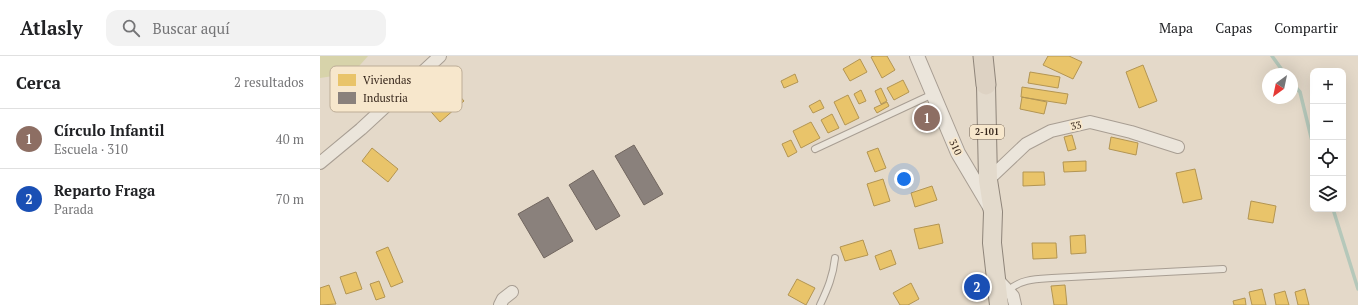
<!DOCTYPE html>
<html lang="es">
<meta charset="utf-8">
<style>
:root{--surface:#fff;--page:#f2f2f2;--text:#202124;--muted:#757577;--line:#e0e0e0;--accent:#b45309}
body{margin:0;font-family:"PT Serif",serif;background:var(--page);color:var(--text)}
.controls{position:absolute;right:12px;top:12px;display:grid;overflow:hidden;border-radius:8px;box-shadow:0 4px 16px #0002}
.controls button{width:36px;height:36px;display:grid;place-items:center;padding:0;border:0;border-bottom:1px solid var(--line);background:var(--surface);color:var(--text);font:20px sans-serif}
.compass{position:absolute;left:942px;top:12px;width:36px;height:36px;border-radius:50%;background:var(--surface);box-shadow:0 4px 16px #0002;rotate:213deg}
.you{position:absolute;left:584px;top:123px;width:14px;height:14px;margin:-10px;border:3px solid #fff;border-radius:50%;background:#1a73e8;box-shadow:0 0 0 6px #1a73e833}
.badge{display:grid;place-items:center;width:26px;height:26px;border-radius:50%;background:var(--accent);color:#fff;font-size:13px;font-weight:700}
.pin{position:absolute;translate:-50% -50%;border:2px solid #fff;box-shadow:0 1px 4px #0006}
.list{margin:0;padding:0;list-style:none}
h2{display:flex;justify-content:space-between;align-items:center;height:52px;margin:0;padding:0 16px;font-size:17px}
h2 small{font-size:13px;font-weight:400;color:var(--muted)}
.list li{display:grid;grid-template-columns:26px 1fr auto;gap:12px;align-items:center;box-sizing:border-box;height:60px;padding:0 16px;border-top:1px solid var(--line)}
.list b{display:block;font-size:15px;white-space:nowrap}
.list p{margin:0;font-size:13px;white-space:nowrap;color:var(--muted)}
.list em{font-size:13px;font-style:normal;color:var(--muted)}
.icon{flex:none;width:22px;height:22px;fill:none;stroke:currentColor;stroke-width:2;stroke-linecap:round;stroke-linejoin:round}
.map{position:relative;flex:none;width:1038px;height:249px;overflow:hidden}
header{display:flex;align-items:center;gap:24px;box-sizing:border-box;height:56px;padding:0 20px;background:var(--surface);border-bottom:1px solid var(--line)}
header strong{font-size:19px}
nav{display:flex;gap:22px;margin-inline-start:auto;font-size:14px}
.search{width:280px;height:36px;background:var(--page);display:flex;align-items:center;gap:10px;box-sizing:border-box;padding:0 14px;border-radius:12px;color:var(--muted);font-size:15px}
main{display:flex}
aside{flex:1;background:var(--surface)}
.map>svg:first-child{display:block}
.green{fill:#d7d3aa}
.homes{fill:#e9c46a;stroke:#b39552}
.industry{fill:#8a817c;stroke:#71665f}
.lines{fill:none;stroke-linecap:round;stroke-linejoin:round}
.stream{stroke:#b5c8ba;stroke-width:3.5}
.service-casing{stroke:#a89e93;stroke-width:8}
.minor-casing{stroke:#a89e93;stroke-width:14}
.tertiary-casing{stroke:#a89e93;stroke-width:16}
.primary-casing{stroke:#8e8479;stroke-width:20}
.trunk-casing{stroke:#8e8479;stroke-width:21}
.service{stroke:#ebe5db;stroke-width:6}
.minor{stroke:#ebe5db;stroke-width:12}
.tertiary{stroke:#ebe5db;stroke-width:14}
.primary{stroke:#e3dacc;stroke-width:18}
.trunk{stroke:#ddd2c3;stroke-width:19}
.labels{text-anchor:middle;stroke-width:4;stroke-linejoin:round;paint-order:stroke}
.shield{fill:#f7e7cc;stroke:#706050;stroke-width:1}
.shield-label{font-size:9px;font-weight:bold;fill:#36261b}
.street-label{font-size:10px;fill:#36261b;stroke:#f7e7cc}
.key{fill:#f7e7cc;stroke:#bdad97;stroke-width:1}
.key-label{font-size:11px;fill:#36261b}
</style>
<header>
<strong>Atlasly</strong>
<div class="search"><svg class="icon" aria-label="search" viewBox="0 0 24 24"><circle cx="10" cy="10" r="6"/><path d="M15 15l6 6"/></svg>Buscar aquí</div>
<nav><a>Mapa</a><a>Capas</a><a>Compartir</a></nav>
</header>
<main>
<aside>
<h2>Cerca<small>2 resultados</small></h2>
<ul class="list">
<li><span class="badge" style="background:#8d6e63">1</span><div><b>Círculo Infantil</b><p>Escuela · 310</p></div><em>40 m</em></li>
<li><span class="badge" style="background:#1a4fb4">2</span><div><b>Reparto Fraga</b><p>Parada</p></div><em>70 m</em></li>
</ul>
</aside>
<div class="map">
<svg width="1038" height="249" viewBox="0 0 1038 249">
<rect width="100%" height="100%" fill="#e4d9c9"/>
<!-- green -->
<path class="green" d="M0,0h48l-15,17 -33,5z"/>
<!-- homes -->
<path class="homes" d="M554,0h13l8,14 -13,8 -11,-21z
M728,0h21l13,6 -9,17 -30,-14z
M540,3l7,13 -17,9 -7,-12z
M823,9l14,36 -18,7 -13,-36z
M710,16l30,5 -2,11 -30,-5z
M475,18l3,8 -14,6 -3,-7z
M122,20l22,25 -24,21 -22,-25z
M583,24l6,12 -15,8 -7,-12z
M702,31l46,7 -2,10 -45,-7z
M561,32l6,13 -6,3 -6,-13z
M541,34l5,11 -7,3 -5,-10z
M528,39l11,23 -14,7 -11,-23z
M702,41l25,5 -3,12 -24,-5z
M500,44l4,8 -11,5 -4,-7z
M567,46l2,4 -12,7 -3,-5z
M512,58l7,14 -11,5 -7,-13z
M491,66l9,16 -19,10 -8,-17z
M752,79l4,14 -8,2 -4,-14z
M791,81l27,6 -2,12 -27,-6z
M471,84l6,12 -9,5 -6,-13z
M52,92l26,21 -10,13 -26,-21z
M558,92l8,20 -11,4 -8,-20z
M766,105v10l-22,1 -1,-10z
M875,113l7,30 -19,4 -7,-30z
M703,116h21l1,13 -22,1z
M563,123l7,22 -16,5 -7,-22z
M612,130l5,14 -22,7 -4,-14z
M931,145l25,5 -3,17 -25,-4z
M619,168l4,19 -24,6 -5,-20z
M765,179l1,18 -15,1 -1,-18z
M543,184l5,15 -23,6 -5,-14z
M712,187h24l1,15 -24,1z
M68,191l15,35 -12,5 -15,-35z
M571,194l5,14 -16,6 -5,-14z
M36,216l6,17 -16,5 -6,-17z
M477,223l18,9 -9,17 -18,-10z
M59,225l6,16 -9,3 -6,-16z
M591,227l8,16 -11,6h-8l-7,-12z
M9,229l7,19 -16,1v-17z
M745,229l2,20h-13l-3,-19z
M942,233l4,16h-14l-3,-13z
M985,233l4,16h-11l-3,-13z
M965,235l4,14h-13l-2,-11z
M925,242l1,7h-12l-1,-4z"/>
<!-- industry -->
<path class="industry" d="M314,89l29,49 -19,11 -29,-49z
M273,114l27,46 -24,14 -27,-45z
M228,141l25,44 -29,17 -26,-44z"/>
<g class="lines">
<!-- stream -->
<path class="stream" d="M952,0l13,18
M972,27l8,9 13,53
M1013,153l25,80"/>
<!-- service casing -->
<g class="service-casing">
<path id="service" d="M495,93l118,-55
M688,235c12,-12 28,-12 44,-13l171,-9
M500,249c8,-17 13,-29 15,-47"/>
</g>
<!-- minor casing -->
<g class="minor-casing">
<path id="minor" d="M0,107l41,-34 79,-73
M668,124l38,-36 25,-13 39,-9 41,10 47,15
M676,222l17,18 2,9
M180,249l3,-6 9,-7"/>
</g>
<!-- tertiary casing -->
<g class="tertiary-casing">
<path id="tertiary" d="M597,0l41,97 32,54"/>
</g>
<!-- primary casing -->
<g class="primary-casing">
<path id="primary" d="M666,29l2,95 5,32 -1,31 7,62"/>
</g>
<!-- trunk casing -->
<g class="trunk-casing">
<path id="trunk" d="M663,0l3,29"/>
</g>
<!-- service -->
<use href="#service" class="service"/>
<!-- minor -->
<use href="#minor" class="minor"/>
<!-- tertiary -->
<use href="#tertiary" class="tertiary"/>
<!-- primary -->
<use href="#primary" class="primary"/>
<!-- trunk -->
<use href="#trunk" class="trunk"/>
</g>
<g class="labels">
<!-- shield labels -->
<rect class="shield" x="650" y="69" width="34" height="14" rx="3"/>
<g class="shield-label">
<text x="667" y="79">2-101</text>
</g>
<!-- street labels -->
<g class="street-label">
<text transform="translate(756 69) rotate(-12)" y="4">33</text>
<text transform="translate(636 91) rotate(65)" y="4">310</text>
</g>
</g>
<!-- legend -->
<rect x="10" y="10" width="132" height="46" rx="6" class="key"/>
<rect x="18" y="18" width="18" height="12" fill="#e9c46a"/>
<rect x="18" y="36" width="18" height="12" fill="#8a817c"/>
<g class="key-label">
<text x="43" y="28">Viviendas</text>
<text x="43" y="46">Industria</text>
</g>
</svg>
<div class="controls">
<button>+</button>
<button>−</button>
<button><svg class="icon" aria-label="locate" viewBox="0 0 24 24"><circle cx="12" cy="12" r="6"/><path d="M12 2v4M12 18v4M2 12h4M18 12h4"/></svg></button>
<button><svg class="icon" aria-label="layers" viewBox="0 0 24 24"><path d="M12 4l9 5-9 5-9-5zM3 14l9 5 9-5"/></svg></button>
</div>
<svg class="compass" viewBox="-18 -18 36 36"><path d="M0-13l5 13h-10z" fill="#e53935"/><path d="M0 13l5-13h-10z" fill="#757577"/></svg>
<div class="you"></div>
<div class="pin badge" style="left:607px;top:62px;background:#8d6e63">1</div>
<div class="pin badge" style="left:657px;top:231px;background:#1a4fb4">2</div>
</div>
</main>
